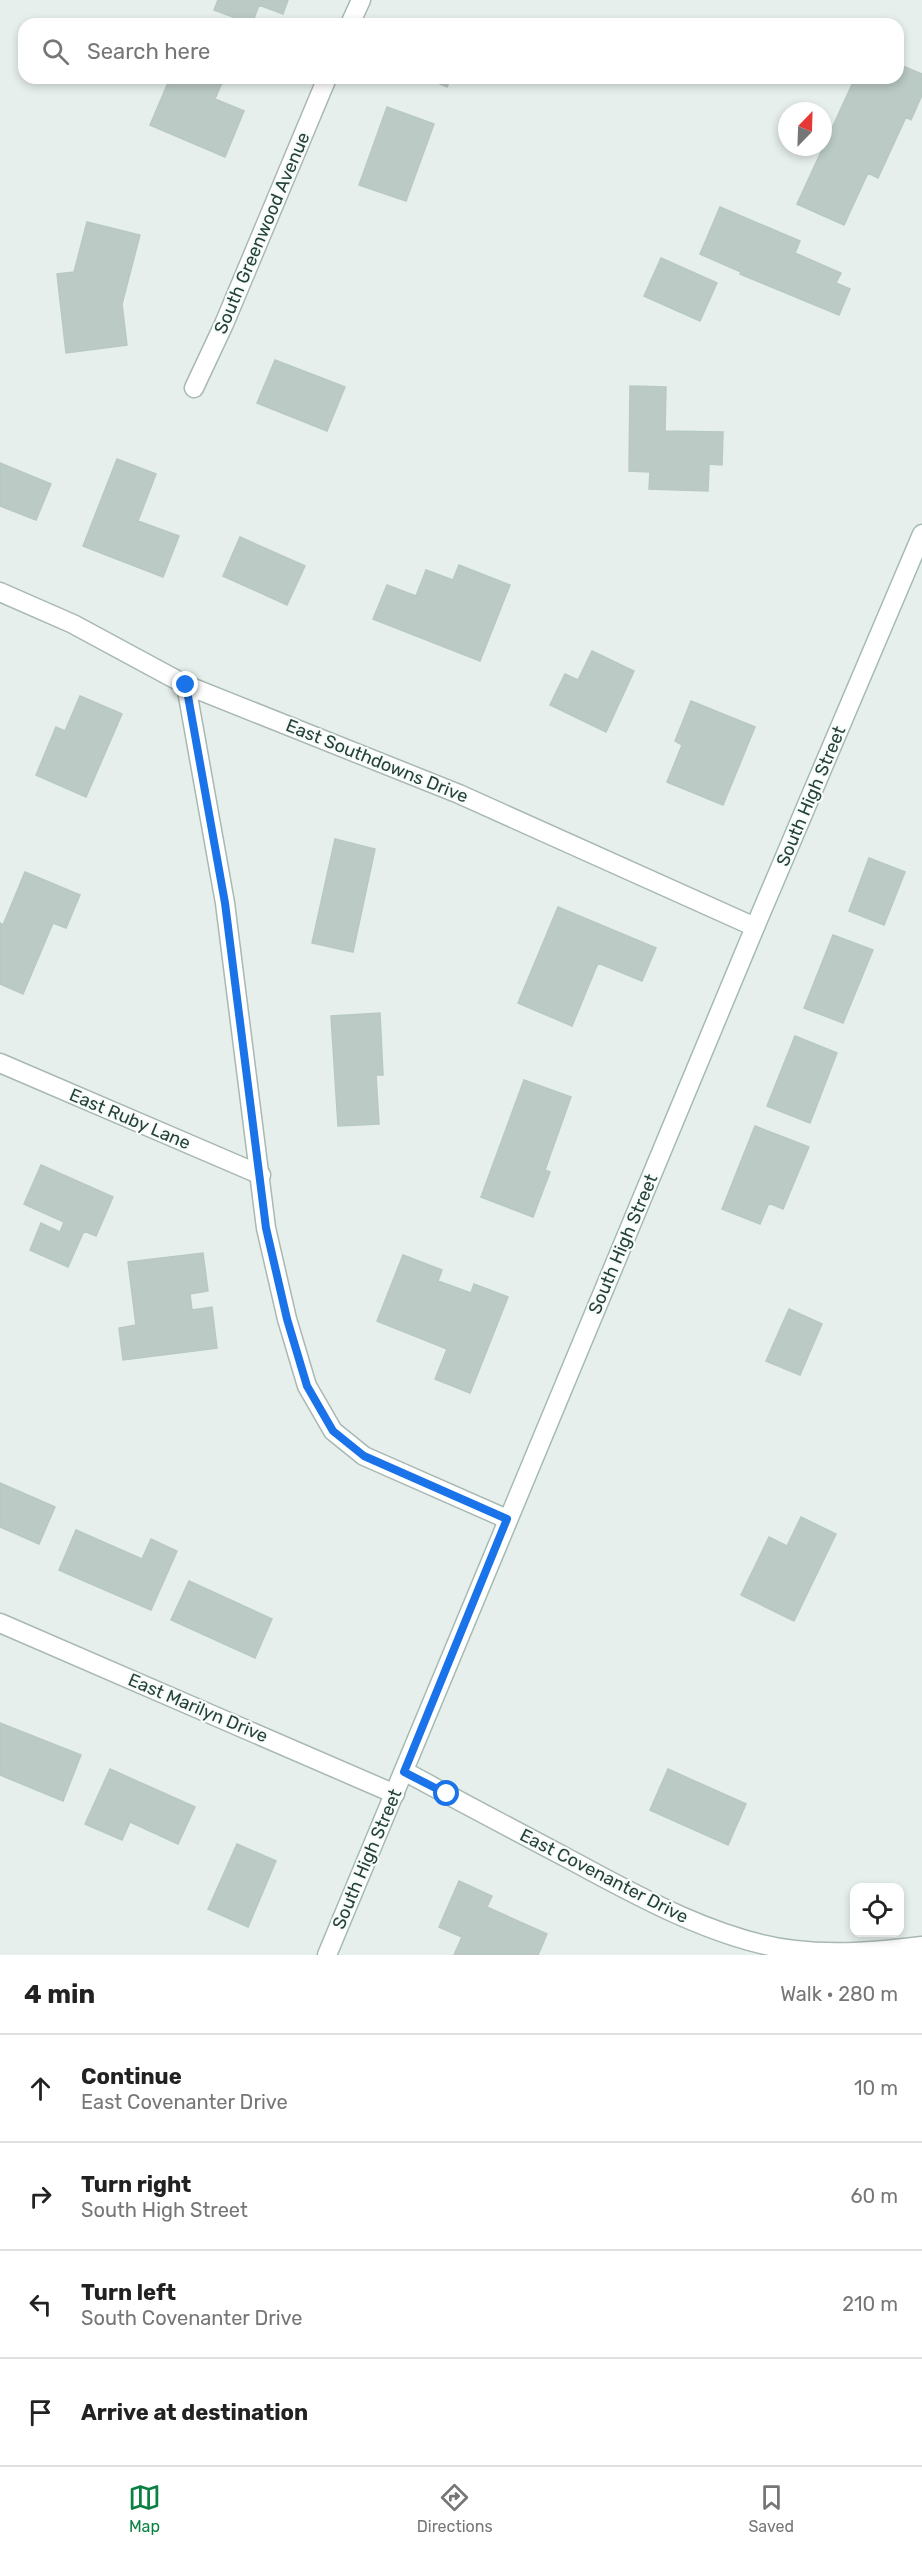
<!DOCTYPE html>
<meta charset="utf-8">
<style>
:root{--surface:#fff;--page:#f2f2f2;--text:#222;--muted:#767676;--line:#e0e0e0;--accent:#0b8043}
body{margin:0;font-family:Rubik,sans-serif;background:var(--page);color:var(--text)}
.controls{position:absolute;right:18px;bottom:18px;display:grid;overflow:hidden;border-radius:12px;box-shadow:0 3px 9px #0003}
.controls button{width:54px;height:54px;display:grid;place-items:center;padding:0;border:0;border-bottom:2px solid var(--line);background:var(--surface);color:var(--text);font:30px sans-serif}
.compass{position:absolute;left:778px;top:102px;width:54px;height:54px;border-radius:50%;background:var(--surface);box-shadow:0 3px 9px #0003;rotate:23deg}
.stop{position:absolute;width:18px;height:18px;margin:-14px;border:4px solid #1a73e8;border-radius:50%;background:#fff}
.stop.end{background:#1a73e8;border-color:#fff;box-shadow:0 2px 6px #0008}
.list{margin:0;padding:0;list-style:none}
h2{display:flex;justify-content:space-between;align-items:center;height:78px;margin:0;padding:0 24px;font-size:26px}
h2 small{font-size:20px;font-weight:400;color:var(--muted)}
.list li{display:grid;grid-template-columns:39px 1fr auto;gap:18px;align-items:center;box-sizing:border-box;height:108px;padding:0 24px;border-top:2px solid var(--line)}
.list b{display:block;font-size:22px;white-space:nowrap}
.list p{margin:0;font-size:20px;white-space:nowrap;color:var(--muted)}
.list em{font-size:20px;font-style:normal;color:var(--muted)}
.icon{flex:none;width:33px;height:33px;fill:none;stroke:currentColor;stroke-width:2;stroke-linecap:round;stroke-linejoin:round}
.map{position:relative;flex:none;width:922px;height:1955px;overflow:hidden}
.search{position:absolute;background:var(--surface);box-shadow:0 3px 9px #0003;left:18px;right:18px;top:18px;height:66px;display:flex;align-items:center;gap:15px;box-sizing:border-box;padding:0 21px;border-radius:18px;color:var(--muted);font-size:22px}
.sheet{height:510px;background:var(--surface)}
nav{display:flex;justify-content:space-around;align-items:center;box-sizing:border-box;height:84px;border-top:2px solid var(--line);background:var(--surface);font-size:16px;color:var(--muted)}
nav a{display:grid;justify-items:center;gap:3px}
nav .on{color:var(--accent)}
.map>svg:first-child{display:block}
.building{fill:#bbcac4;stroke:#b8c9c2;stroke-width:1.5}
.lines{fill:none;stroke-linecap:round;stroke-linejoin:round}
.street-casing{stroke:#a8b8b2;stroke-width:21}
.secondary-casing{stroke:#a4bbb3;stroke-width:21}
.street{stroke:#fff;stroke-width:18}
.secondary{stroke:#fff;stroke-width:18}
.route{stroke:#1a73e8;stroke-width:8}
.labels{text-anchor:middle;stroke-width:4.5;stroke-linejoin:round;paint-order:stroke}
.street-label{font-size:18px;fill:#24423a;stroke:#f7fbf9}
</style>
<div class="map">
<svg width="922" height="1955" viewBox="0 0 922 1955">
<rect width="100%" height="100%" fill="#e6efeb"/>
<!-- building -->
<path class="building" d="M218,0h70l-5,14 -24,-9 -7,19 -38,-14z
M898,64l24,10v21l-11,25 -5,-3 -28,61 -10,-5 -24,52 -47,-21 58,-126h43z
M170,78l11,5 2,-5h41l-9,21 29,12 -19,46 -75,-32z
M426,78h25l-4,9z
M387,107l47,17 -28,77 -47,-16z
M720,207l80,34 -5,12 46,20 -5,10 14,6 -11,26 -99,-41 1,-2 -41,-18z
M87,222l53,13 -18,69 5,41 -61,8 -9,-79 17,-2z
M661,258l56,25 -17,38 -56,-25z
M275,360l70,27 -18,44 -70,-28z
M630,386l36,1 -1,44 58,1 -1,33 -13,-1 -1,27 -59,-2 1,-17 -21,-1z
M117,459l39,15 -18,47 41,15 -16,41 -80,-31z
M0,463l51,21 -15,36 -36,-14z
M240,537l65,29 -18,39 -64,-29z
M459,565l51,20 -30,76 -107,-42 14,-34 29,11 10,-26 27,10z
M592,651l42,20 -28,61 -56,-27 15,-31 13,6z
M80,696l42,18 -36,83 -50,-22 20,-48 9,4z
M691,701l64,26 -32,78 -56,-23 15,-37 -7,-4z
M335,839l40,10 -22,103 -41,-9z
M869,858l36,14 -21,53 -35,-14z
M25,872l55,23 -14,33 -13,-5 -30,71 -23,-10v-61l3,2z
M558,907l98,41 -14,33 -44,-18 -26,63 -54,-23z
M833,935l40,15 -30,73 -39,-15z
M380,1013l3,62h-7l3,49 -41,2 -7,-110z
M795,1036l42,17 -27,70 -43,-17z
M524,1080l47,17 -26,73 5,2 -17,45 -52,-20z
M755,1126l54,21 -26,62 -14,-6 -9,21 -38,-15z
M41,1165l72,32 -17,39 -12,-5 -16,36 -38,-17 11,-27 19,9 4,-10 -40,-18z
M203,1253l5,38 -18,3 2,16 20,-3 5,41 -94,12 -4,-32 17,-3 -8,-63z
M403,1255l39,15 -4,11 33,12 3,-9 34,13 -38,96 -35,-14 12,-30 -70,-28z
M789,1309l33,15 -22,51 -34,-14z
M0,1483l55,24 -16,37 -39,-17z
M801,1517l35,17 -42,87 -53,-26 28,-58 18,9z
M76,1530l66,29 9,-20 26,12 -26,59 -92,-40z
M189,1581l83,38 -17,39 -84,-38z
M0,1723l81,32 -18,46 -63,-26z
M110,1769l85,38 -17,37 -48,-22 -8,18 -37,-16z
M668,1769l78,35 -18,41 -78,-35z
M237,1844l39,17 -28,66 -40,-18z
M459,1881l33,15 -5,11 60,27 -9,21h-84l8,-18 -23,-10z"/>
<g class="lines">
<!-- street casing -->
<g class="street-casing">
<path id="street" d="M350,24l11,-24
M194,388l30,-64 103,-246
M0,592l73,32 113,61 273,109 296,133
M186,685l39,218 41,325 21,91 20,67 26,45 31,25 143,63
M0,1063l261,112
M0,1623l395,171
M404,1771c55,30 110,59 165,88 66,36 151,83 226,91 43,5 85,1 127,-4"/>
</g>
<!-- secondary casing -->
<g class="secondary-casing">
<path id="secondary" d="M327,1955l428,-1028 167,-393"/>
</g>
<!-- street -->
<use href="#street" class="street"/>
<!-- secondary -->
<use href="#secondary" class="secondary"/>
</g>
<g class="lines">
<!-- route -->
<path class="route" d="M186,685l39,218 41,325 21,91 20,67 26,45 31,25 143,63 -103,253 43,22"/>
</g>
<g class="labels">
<!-- street labels -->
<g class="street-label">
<text transform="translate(262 233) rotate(-67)" y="6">South Greenwood Avenue</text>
<text transform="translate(377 761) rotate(22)" y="6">East Southdowns Drive</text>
<text transform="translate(811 796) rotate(-67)" y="6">South High Street</text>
<text transform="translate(130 1119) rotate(23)" y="6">East Ruby Lane</text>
<text transform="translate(623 1244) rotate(-67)" y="6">South High Street</text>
<text transform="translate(198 1708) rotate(23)" y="6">East Marilyn Drive</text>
<text transform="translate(367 1859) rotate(-67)" y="6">South High Street</text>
<text transform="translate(604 1876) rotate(27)" y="6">East Covenanter Drive</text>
</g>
</g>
</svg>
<div class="controls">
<button><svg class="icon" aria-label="locate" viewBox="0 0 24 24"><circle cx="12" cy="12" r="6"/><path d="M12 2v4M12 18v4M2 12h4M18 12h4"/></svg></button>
</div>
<svg class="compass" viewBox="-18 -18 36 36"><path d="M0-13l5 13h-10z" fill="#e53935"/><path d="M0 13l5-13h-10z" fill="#767676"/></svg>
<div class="stop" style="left:447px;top:1794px"></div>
<div class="stop end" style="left:186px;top:685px"></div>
<div class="search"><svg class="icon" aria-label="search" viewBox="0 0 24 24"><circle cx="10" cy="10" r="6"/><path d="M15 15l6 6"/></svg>Search here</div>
</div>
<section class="sheet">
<h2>4 min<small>Walk · 280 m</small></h2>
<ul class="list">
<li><svg class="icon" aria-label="ahead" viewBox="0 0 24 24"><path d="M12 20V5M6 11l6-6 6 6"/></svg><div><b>Continue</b><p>East Covenanter Drive</p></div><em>10 m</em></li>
<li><svg class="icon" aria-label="right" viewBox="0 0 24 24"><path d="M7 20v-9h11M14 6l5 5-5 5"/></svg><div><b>Turn right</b><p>South High Street</p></div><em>60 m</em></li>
<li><svg class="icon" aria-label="left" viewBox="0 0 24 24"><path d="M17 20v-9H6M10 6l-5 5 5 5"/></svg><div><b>Turn left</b><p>South Covenanter Drive</p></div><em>210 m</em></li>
<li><svg class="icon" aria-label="arrive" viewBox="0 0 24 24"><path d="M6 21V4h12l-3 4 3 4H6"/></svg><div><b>Arrive at destination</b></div></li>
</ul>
</section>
<nav>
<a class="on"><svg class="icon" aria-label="map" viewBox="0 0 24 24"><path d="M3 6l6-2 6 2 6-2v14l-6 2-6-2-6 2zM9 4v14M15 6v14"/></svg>Map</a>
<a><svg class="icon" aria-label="directions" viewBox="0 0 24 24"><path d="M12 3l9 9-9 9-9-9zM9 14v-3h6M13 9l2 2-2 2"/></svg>Directions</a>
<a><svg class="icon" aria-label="saved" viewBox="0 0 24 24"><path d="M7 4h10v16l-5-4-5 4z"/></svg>Saved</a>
</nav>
